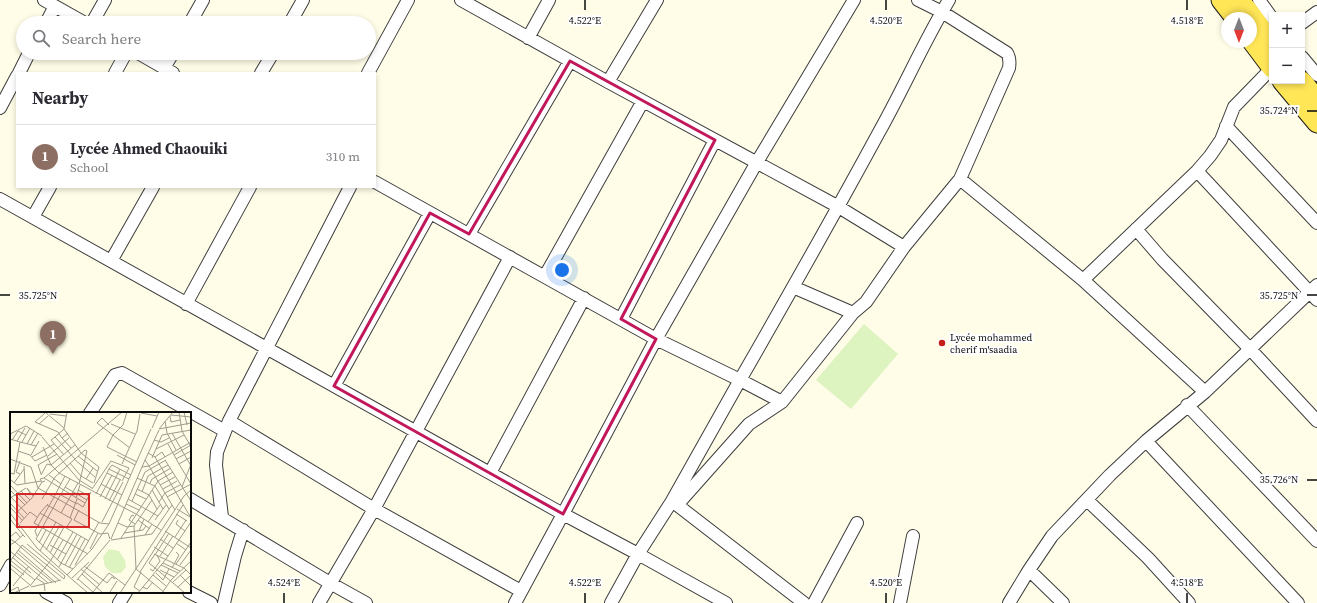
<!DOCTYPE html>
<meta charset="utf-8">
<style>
:root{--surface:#fff;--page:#f2f2f3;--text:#2b2b33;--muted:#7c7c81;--line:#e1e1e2;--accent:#c61e16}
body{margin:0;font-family:"Source Serif 4",serif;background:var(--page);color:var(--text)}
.controls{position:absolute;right:12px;top:12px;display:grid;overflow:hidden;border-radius:0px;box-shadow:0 2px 6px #0003}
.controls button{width:36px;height:36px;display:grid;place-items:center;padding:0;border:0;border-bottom:1px solid var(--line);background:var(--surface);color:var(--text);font:20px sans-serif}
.compass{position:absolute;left:1221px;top:12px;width:36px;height:36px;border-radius:50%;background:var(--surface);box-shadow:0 2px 6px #0003;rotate:180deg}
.you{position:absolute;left:562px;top:270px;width:14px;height:14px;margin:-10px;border:3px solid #fff;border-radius:50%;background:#1a73e8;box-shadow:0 0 0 6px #1a73e833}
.badge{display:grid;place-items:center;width:26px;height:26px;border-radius:50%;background:var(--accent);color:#fff;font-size:13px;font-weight:700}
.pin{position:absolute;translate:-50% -33px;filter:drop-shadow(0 1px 2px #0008)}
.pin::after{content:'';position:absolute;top:21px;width:14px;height:12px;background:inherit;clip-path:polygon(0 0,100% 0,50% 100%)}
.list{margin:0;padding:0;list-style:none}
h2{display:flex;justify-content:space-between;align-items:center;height:52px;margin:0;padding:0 16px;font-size:17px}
h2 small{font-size:13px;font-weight:400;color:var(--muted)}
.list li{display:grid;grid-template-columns:26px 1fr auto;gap:12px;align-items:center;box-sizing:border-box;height:64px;padding:0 16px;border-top:1px solid var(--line)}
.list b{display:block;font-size:15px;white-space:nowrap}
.list p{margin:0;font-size:13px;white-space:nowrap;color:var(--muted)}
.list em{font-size:13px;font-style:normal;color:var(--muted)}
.icon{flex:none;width:22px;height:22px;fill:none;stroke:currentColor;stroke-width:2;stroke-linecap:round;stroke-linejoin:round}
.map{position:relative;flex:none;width:1317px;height:603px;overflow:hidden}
.search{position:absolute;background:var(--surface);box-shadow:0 2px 6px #0003;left:16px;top:16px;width:360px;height:44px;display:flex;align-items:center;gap:10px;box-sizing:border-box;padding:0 14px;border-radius:22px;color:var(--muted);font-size:15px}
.panel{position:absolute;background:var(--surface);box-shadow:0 2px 6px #0003;left:16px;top:72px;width:360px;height:116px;border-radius:0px}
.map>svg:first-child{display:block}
.pitch{fill:#ddf3c0}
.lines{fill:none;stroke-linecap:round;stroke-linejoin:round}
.minor-casing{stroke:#3d3d3d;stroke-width:14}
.primary-casing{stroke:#1b1b1b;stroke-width:21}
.minor{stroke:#fff;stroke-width:12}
.primary{stroke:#ffe657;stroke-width:19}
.marked{fill:none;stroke:#c2185b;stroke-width:3;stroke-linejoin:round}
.ticks{fill:none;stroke:#0a0a0a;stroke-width:1.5}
.poi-dot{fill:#c61e16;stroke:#fff;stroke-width:1.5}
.labels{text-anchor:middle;stroke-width:4;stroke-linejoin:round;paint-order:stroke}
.poi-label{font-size:10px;fill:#0a0a0a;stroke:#fff;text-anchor:start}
.inset-road{fill:none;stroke:#9d9c8f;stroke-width:1}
.view{fill:#d62828;fill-opacity:0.15;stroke:#d62828;stroke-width:2}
.inset-edge{fill:none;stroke:#0a0a0a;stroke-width:2}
.ticks-label{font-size:10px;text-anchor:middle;fill:#0a0a0a;stroke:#fff;stroke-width:4;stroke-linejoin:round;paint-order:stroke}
</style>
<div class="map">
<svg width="1317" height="603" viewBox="0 0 1317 603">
<rect width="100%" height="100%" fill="#fffde7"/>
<!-- pitch -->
<path class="pitch" d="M864,324l34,30 -47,55 -35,-29z"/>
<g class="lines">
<!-- minor casing -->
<g class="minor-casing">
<path id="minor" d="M44,0l41,23
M461,0l147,82 229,124 67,41 56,-68 49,-111c1,-6 1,-10 -2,-15l-65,-41 -24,-12
M1259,0l13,18
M46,23l9,-17
M92,23l13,-23
M190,23l13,-23
M290,23l13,-23
M1302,23l15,-11
M528,38l21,-38
M138,53l35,20
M1302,57l15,18
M164,68l9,-15
M19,73l10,-20
M115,73l11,-20
M261,73l12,-20
M368,73l40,-73
M608,82l49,-82
M0,108l17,-32
M1226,126l91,97
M1197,171l120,129
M960,179l123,101 114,-109 13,-15 11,-16 13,-33 38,-39
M375,182l281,157 84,41c47,-82 93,-163 138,-246 25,-44 45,-91 71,-134
M0,199l563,315 93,-175 101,-177 97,-162
M33,217l17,-30
M1136,229l26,30 88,90 67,72
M469,234l101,-173
M111,261l42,-74
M545,276l98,-175
M1083,280l122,112
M793,287l60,26
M186,304l64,-117
M621,319l94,-179
M334,386l96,-173
M1187,405l130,136
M90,413l25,-38 7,-2 103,58
M229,421l145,88 147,82
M1146,441l152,162
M490,473l94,-175
M190,499l140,84 36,20
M1087,500l61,58 41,45
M672,501l132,102
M677,505l72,-81 33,-22 71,-89 13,-11 38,-55
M222,517l-6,-52 1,-13 12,-31 121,-234
M1029,570l34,33
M0,585l11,-20
M46,592l20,11
M189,592l22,11
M119,603l7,-11
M224,603l11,-47 8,-26
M319,603l55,-94 136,-252
M515,603l48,-89 75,40 34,-53 68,-121 42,22
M611,603l27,-49 88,49
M814,603l43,-80
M900,603l13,-67
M1009,603l20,-33 23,-34 58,-61 36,-34 59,-49 112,-107"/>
</g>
<!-- primary casing -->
<g class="primary-casing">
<path id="primary" d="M1221,0l14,18
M1240,0l32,43
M1251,40l21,28
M1282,81l35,42
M1302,81l15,18"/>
</g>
<!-- minor -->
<use href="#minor" class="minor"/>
<!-- primary -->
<use href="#primary" class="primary"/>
</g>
<!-- marked area -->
<path class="marked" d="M570,61l145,79 -94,179 35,20 -93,175 -229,-128 96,-173 39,21z"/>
<!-- ticks -->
<path class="ticks" d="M585,0v10M886,0v10M1187,0v10M1307,111h10M0,295h10M1307,295h10M1307,480h10M284,593v10M585,593v10M886,593v10M1187,593v10"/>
<!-- markers -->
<circle class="poi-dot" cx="942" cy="343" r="4"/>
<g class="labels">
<!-- poi labels -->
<g class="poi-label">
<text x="950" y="341">Lycée mohammed<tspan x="950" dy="12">cherif m'saadia</tspan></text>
</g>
</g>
<!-- overview -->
<g transform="translate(10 412)">
<rect width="181" height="181" fill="#fffde7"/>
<path d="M99,137l10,2 6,9 1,7 -5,6h-9l-7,-6 -2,-10z" fill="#ddf3c0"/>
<path class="inset-road" d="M35,0l19,16M57,0l-3,17 -9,8 20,22M117,0l-4,13 -10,10 -6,12 30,15M169,0l3,19 9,16M174,0l3,13M35,1l-10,9 23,10 4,6M131,1l16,3M40,2l16,2M161,3l20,2M160,4l1,6 9,-2M155,9l2,12 9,17M29,12l9,-8M101,12l24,10M99,13l-7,-7 -5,5 33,25M142,16l7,-16M54,17l17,24M149,17l32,-6M149,17l14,-17M58,21l-6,5 9,10M162,21l19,33M0,22l16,-8 16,10M32,25l37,43 13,8M45,25l-4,3 13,15M0,27l10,3 -6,32 -4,-1M2,28l6,-9 8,4M144,28l7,2 8,-4M7,29l8,-13M10,30l16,4M12,30l8,-14M17,32l7,-13M158,32l11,20M21,33l7,-12M33,35l8,18 8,8 77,41 25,16M146,37l28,-14M8,39l12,4 5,6 12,-6M71,41l18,14 -5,16M138,41l7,4 26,44M21,43l8,-14M107,43l18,10M164,43l17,-10M38,44l21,-18M68,44l19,15M22,45l22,-13M145,45l7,-5 3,5M181,45l-12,7 12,20M142,46l10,-23 29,-5M0,47l21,8 7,21 16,9 11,-21M64,47l21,18M166,47l15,-8M135,48l14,-30M155,48l26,41M60,51l11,13 12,7M37,52l4,1 24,-20M112,52l15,-33 3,-17M14,54l1,17M132,55l7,-1 26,44M99,57l3,-4 19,10M97,61l14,7M10,62l-4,-2 4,-11M31,62l-3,-9 19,-11M31,63l6,-11M39,63l12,9M34,66l78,-66M127,66l18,8 14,23M76,67l7,-11M1,68l6,5 24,-4M35,69l-3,1 -2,-3 4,-1 41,25M4,71l10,-14M140,71l2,-4 19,-11M91,72l21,11M150,73l15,-8M1,74l16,17M55,75l22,13M172,75l9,-23M82,77l19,-28 18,7 -7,13M127,77l12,6 8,14M153,77l14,-8M0,78l15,15M68,78l11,6M142,78l11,19M11,79l9,9M132,80l6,-16 20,-11M20,81l-3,-5 6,8M86,82l13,-25 20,10M125,82l11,5M51,83l16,9M1,85l16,17M90,85l12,-22M157,85l24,-13M0,86l16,-10M66,86l4,-13M32,87l13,-22 30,-27 2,1 -8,33M95,87l15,-30M118,87l30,17M142,88l-18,26 2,43 29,24M99,89l11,-21M122,89l13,-29 21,-12M171,89l10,17M149,90l6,-9 15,-8M0,91l14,15M67,91l6,4 8,-15M116,92l13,6M37,93l2,1 5,-9 4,2 12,-20M0,95l12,13M167,97l13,8M69,98l-5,10 26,14 8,-1 2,6M0,101l27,35 38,34M6,101l16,-15 10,-16M30,101l8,-9M51,101l17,-30M166,102l11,7M124,104l-2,-1 -3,5 6,4M60,106l7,-19M0,107l13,16M128,108l12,9M145,108l11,-15M168,108l-2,4 9,7M92,110l21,-40M138,110l12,-17M10,111l10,-11 7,5M108,111l9,4 7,-1M129,119l5,-12M155,119l26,17M114,121l19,-3 3,-4M135,123l7,-11M27,124l-2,-5 14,-25 23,13 -6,9M0,125l6,-5 4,5M165,125l11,-17M111,126l37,-57 15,-9M0,127l5,3 8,-7 2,2M101,127l34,-79 4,6 42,-24M150,127l13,9M101,128l41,-6 20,-29M29,131l7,-13M166,131l10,7M17,132l38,32 -1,3M0,133l5,-3 45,39M40,133l16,9 -7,13M144,135l14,9M80,137l8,-16M8,138l38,33M36,138l14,-25M0,139l38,32M30,139l16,-29M6,140l36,30M40,141l14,-26M56,142l11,-20M78,142l-54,-31 6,-10 49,28M144,142l30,14 7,7M145,142l-6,9 36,30M145,143l14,-22M150,144l13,-20M2,145l19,16M0,148l25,20M1,148l11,-15 42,34M47,148l16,-28M153,151l17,8M0,152l14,11M166,152l15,-22M55,153l16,-29M65,153l24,-43M151,153l17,8M170,153l11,-15M74,154l23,17 5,-6 3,2M0,156l20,17M59,156l16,-29M162,156l7,-13 -3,-3M63,157l-12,-6 -25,-24 22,-40 42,24 9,1M71,157l19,16M140,157l3,2 7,-10 -3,-6M150,158l14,7M130,160l43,-67M146,161l7,7 6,-11M72,162l21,19M57,163l25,-26 17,-25 42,-95M143,163l13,11M170,163l11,11M26,166l8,5 1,8M62,166l17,-16M68,167l15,13 16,-19 16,12M67,168l33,-40M64,169l14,12M163,170l13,-12M3,174l16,-20M20,174l21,-26 12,-20M21,175l30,-7M133,175l4,2 6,-7M168,175l13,-12M0,179l8,-4 2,6M130,179l-6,-4 7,-15M100,180l7,-11M4,181l15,-7M110,181l64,-97 7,-6M128,181l28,-34 25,-37M152,181l9,-13 20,-19"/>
<path class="view" d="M7,82h72v33h-72z"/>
<rect width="181" height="181" class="inset-edge"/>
</g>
<g class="ticks-label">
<text x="585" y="24">4.522°E</text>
<text x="886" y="24">4.520°E</text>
<text x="1187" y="24">4.518°E</text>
<text x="1279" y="114">35.724°N</text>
<text x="1279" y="299">35.725°N</text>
<text x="38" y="299">35.725°N</text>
<text x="1279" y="483">35.726°N</text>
<text x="284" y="586">4.524°E</text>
<text x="585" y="586">4.522°E</text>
<text x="886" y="586">4.520°E</text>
<text x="1187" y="586">4.518°E</text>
</g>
</svg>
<div class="controls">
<button>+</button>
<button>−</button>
</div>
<svg class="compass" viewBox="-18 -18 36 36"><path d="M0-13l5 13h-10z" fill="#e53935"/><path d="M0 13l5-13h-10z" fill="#7c7c81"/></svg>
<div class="you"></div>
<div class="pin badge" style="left:53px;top:354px;background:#8d6e63">1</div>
<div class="search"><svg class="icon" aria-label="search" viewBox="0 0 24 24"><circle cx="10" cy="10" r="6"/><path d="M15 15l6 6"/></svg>Search here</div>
<section class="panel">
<h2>Nearby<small></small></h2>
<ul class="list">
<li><span class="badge" style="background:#8d6e63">1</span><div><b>Lycée Ahmed Chaouiki</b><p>School</p></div><em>310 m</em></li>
</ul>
</section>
</div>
